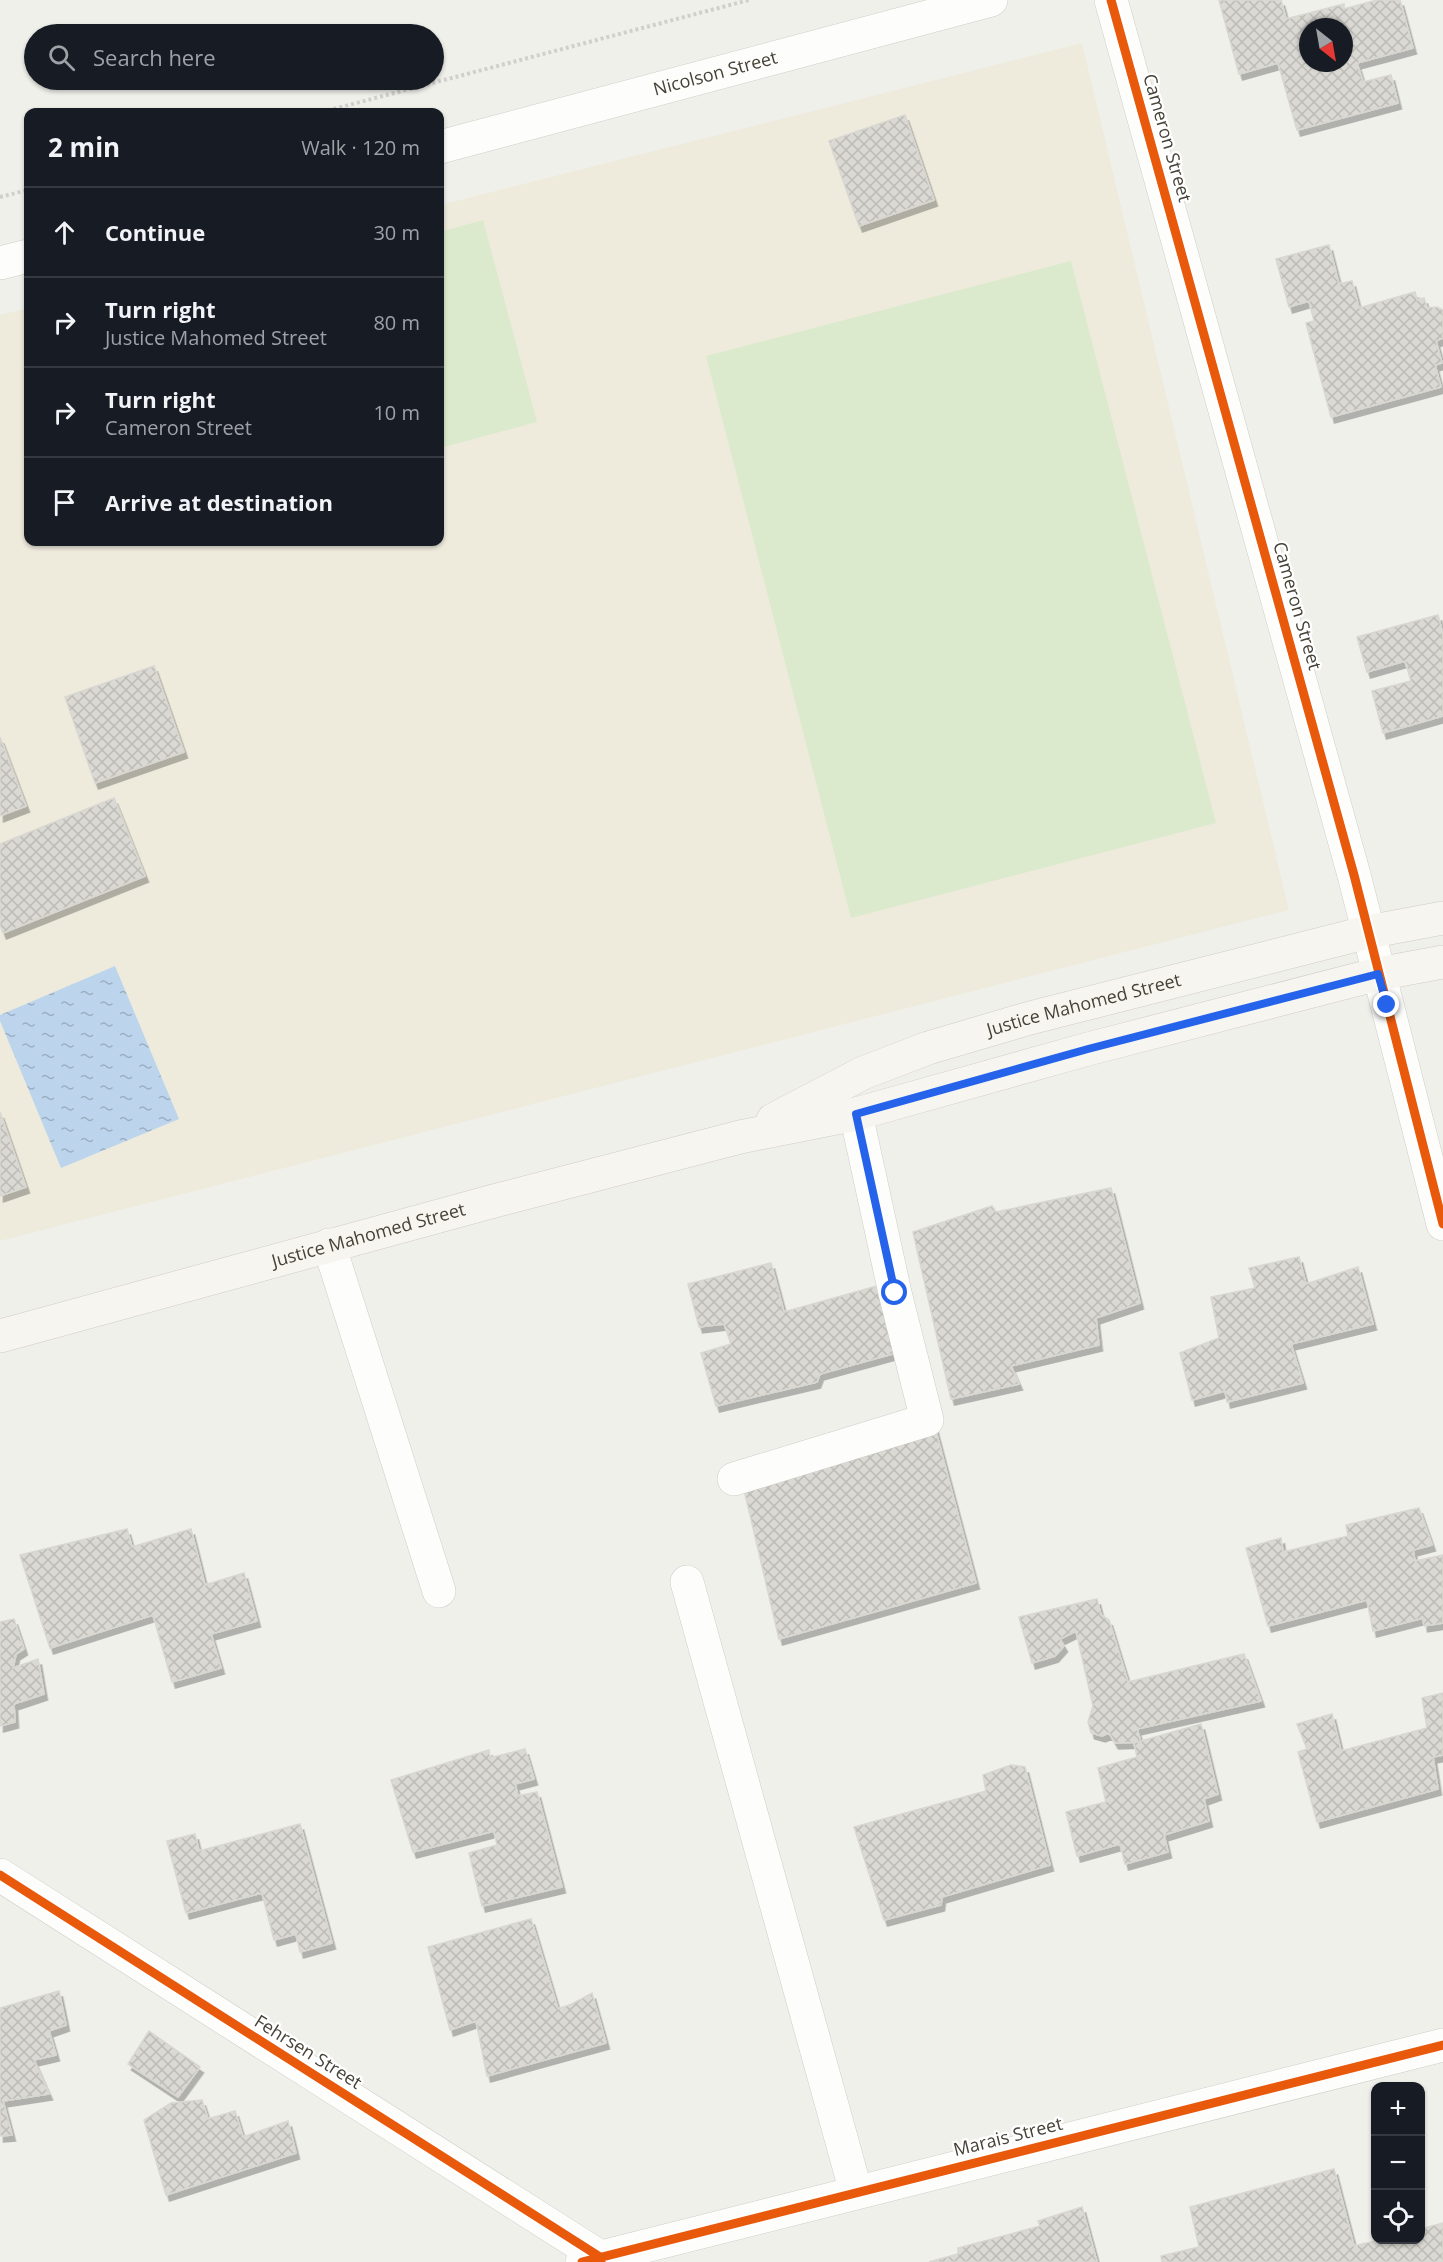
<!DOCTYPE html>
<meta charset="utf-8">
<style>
:root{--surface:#171b24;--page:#242831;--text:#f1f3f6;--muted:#9ea1a6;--line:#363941}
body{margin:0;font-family:"Open Sans",sans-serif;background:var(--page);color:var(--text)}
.controls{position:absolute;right:18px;bottom:18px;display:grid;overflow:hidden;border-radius:12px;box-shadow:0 2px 4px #0004}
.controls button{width:54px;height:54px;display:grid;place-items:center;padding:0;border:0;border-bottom:2px solid var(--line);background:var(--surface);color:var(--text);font:30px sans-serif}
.compass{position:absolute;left:1299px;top:18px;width:54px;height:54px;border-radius:50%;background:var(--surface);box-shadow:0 2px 4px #0004;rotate:149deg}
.stop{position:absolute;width:18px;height:18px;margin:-14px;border:4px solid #2563eb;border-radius:50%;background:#fff}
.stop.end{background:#2563eb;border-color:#fff;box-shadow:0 2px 6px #0008}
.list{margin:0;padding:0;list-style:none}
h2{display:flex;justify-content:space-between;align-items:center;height:78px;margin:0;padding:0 24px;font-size:26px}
h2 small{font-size:20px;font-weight:400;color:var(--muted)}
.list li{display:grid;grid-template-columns:39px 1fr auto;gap:18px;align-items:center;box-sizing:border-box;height:90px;padding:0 24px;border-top:2px solid var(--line)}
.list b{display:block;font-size:22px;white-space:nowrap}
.list p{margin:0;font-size:20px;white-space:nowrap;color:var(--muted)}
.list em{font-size:20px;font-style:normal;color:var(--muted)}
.icon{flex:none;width:33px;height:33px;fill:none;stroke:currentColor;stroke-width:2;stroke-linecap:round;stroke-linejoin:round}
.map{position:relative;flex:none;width:1443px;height:2262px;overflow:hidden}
.search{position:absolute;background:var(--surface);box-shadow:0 2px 4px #0004;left:24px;top:24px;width:420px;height:66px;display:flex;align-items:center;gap:15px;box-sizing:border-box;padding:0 21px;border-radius:33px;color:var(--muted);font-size:22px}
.panel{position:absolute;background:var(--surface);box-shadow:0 2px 4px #0004;left:24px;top:108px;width:420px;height:438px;border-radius:12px}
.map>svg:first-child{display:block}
.education{fill:#eeebdd}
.grass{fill:#dbeacc}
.water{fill:url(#water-ripples)}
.building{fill:url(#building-cross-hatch);stroke:#d8d7d1;stroke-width:1.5;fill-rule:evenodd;filter:url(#shadow)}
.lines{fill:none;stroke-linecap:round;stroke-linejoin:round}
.minor-casing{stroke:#cecdc8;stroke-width:34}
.secondary-casing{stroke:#cfcdc2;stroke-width:34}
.path{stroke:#d1cfcb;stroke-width:4;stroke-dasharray:3 3;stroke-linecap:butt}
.minor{stroke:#fdfdfc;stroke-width:33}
.secondary{stroke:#f6f5ef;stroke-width:33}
.cycleway-casing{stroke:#fff;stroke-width:13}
.cycleway{stroke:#e8590c;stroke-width:9}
.route{stroke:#2563eb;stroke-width:8}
.labels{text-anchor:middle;stroke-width:4.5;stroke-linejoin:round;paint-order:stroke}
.street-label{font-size:18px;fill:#464237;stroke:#fff}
</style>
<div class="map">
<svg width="1443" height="2262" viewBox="0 0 1443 2262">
<defs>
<pattern id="water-ripples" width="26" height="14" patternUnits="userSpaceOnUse" patternTransform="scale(1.5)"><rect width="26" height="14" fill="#bcd5ed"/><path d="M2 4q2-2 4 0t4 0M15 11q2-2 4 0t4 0" fill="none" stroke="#9baec1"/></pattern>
<pattern id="building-cross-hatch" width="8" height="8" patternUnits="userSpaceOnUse" patternTransform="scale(1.5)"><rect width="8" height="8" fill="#dad9d3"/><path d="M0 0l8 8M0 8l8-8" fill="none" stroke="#bcbbb6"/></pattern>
<filter id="shadow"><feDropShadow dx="3.5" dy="6" stdDeviation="0" flood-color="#0004"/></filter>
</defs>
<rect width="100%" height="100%" fill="#f0f0eb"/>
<!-- education -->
<path class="education" d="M1082,43l207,867 -1289,331v-926l28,-7v234h412v-337z"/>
<!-- grass -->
<path class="grass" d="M483,220l54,202 -97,26v-216z
M1071,261l145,562 -365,95 -145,-562z"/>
<!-- water -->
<path class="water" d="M115,966l64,153 -118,49 -61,-147v-6z"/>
<!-- building -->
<path class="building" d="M1219,0h62l5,19 58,-15v5l33,-9h23l13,48 -56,15 6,19 28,-7 7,28 -101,27 -19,-67 -39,11zM1308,27h36v36h-36z
M905,115l29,85 -75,26 -30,-85z
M1329,245l10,39 13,-3 7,27 56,-16 2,8 7,-2 3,10 10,-1 6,3v28l-7,3 6,22 -7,2 6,22 -110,30 -25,-94 8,-2 -5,-20 -20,6 -13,-48z
M1438,615l5,20v81l-60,17 -11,-42 39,-10 -6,-20 -38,11 -10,-35z
M154,666l30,86 -89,31 -30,-86z
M0,737l26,69 -26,10z
M114,798l31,78 -142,57 -3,-8v-81z
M0,1112l26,75 -26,9z
M1111,1188l29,115 -44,15 3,27 -88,21 8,18 -68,15 -38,-167 79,-26 4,6z
M1299,1257l7,27 52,-17 15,57 -82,20 12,39 -76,19 -2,-11 -33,9 -12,-47 39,-15 -8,-41 44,-9 -6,-20z
M771,1263l13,49 93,-26 19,67 -76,21 -3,8 -101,24 -15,-53 30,-9 -7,-20 -25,3 -11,-43z
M934,1424l42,159 -197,56 -37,-158z
M1419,1508l13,37 -19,5 2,11 28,-6v68l-19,3 -1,-8 -50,13 -6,-31 -99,26 -22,-78 35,-10 2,14 65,-16 -2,-11z
M127,1529l5,18 59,-18 14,56 39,-12 13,48 -46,13 10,34 -49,14 -19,-67 -103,33 -30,-93z
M1097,1599l4,16 8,5 19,62 116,-28 17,47 -124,28 4,13 -26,1 -6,-10 -7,3 -11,-3 -3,-11 5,-16 -17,-75 -16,8 4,7 -9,10 -23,7 -13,-46z
M14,1619l10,30 -8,5 -3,14 25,-9 6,35 -30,10 1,18 -15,4v-104z
M1443,1693v62l-10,2 5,32 -121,33 -19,-70 9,-3 -10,-25 35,-10 9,37 86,-23 -5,-30z
M1201,1724l17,70 -14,5 5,22 -45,14 4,17 -43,12 -5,-20 -43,12 -11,-44 40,-10 -8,-34 39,-11 -3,-14z
M525,1749l9,30 -19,5 3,12 19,-4 25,95 -80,19 -13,-53 28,-8 -3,-14 -81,21 -22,-72 98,-30 1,8z
M1011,1765l14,2 25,98 -108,32 -1,8 -57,15 -30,-93 132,-36 -3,-16z
M300,1824l32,119 -32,9 -4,-18 -22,6 -12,-47 -76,20 -19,-72 28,-7 4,17z
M531,1919l27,90 14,-5 20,-11 14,50 -119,33 -11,-55 -26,9 -22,-83z
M59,1991l7,34 -17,6 7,24 -22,5 15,34 -46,7 9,34 -12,1v-128z
M149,2031l51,36 -22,30 -50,-33z
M202,2100l6,19 27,-8 8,26 45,-16 8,32 -130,42 -22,-75 27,-17z
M1334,2169l20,77 25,-6h41v-11l23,-6v39h-281l-1,-6 38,-9 -9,-40z
M1082,2207l15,55h-168l29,-8v-6l82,-22 -2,-5z"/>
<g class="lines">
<!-- minor casing -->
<g class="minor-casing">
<g id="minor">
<path d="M1111,0l243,875 89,349"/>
<path id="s1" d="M440,147l551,-147"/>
<path d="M0,263l28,-7"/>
<path d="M329,1245l110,346"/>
<path d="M734,1479l193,-59 -32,-127 -39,-179"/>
<path d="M687,1582l169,610"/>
<path d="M0,1875l600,382 1,5"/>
<path d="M582,2262l861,-217"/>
</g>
</g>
<!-- secondary casing -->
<g class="secondary-casing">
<g id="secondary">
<path id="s2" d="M773,1120l90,-47 65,-25 102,-30 338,-86 75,-14"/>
<path id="s3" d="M0,1336l494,-135 246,-64 116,-23 232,-65 290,-75 65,-12"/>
</g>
</g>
<!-- path -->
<path class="path" d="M322,112l427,-112
M0,197l28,-7"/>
<!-- minor -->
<use href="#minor" class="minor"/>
<!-- secondary -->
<use href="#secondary" class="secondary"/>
<!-- cycleway casing -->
<g class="cycleway-casing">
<path id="cycleway" d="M1111,0l243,875 89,349
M0,1875l600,382 1,5
M582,2262l861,-217"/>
</g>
<!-- cycleway -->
<use href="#cycleway" class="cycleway"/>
</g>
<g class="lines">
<!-- route -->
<path class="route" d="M895,1293l-39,-179 232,-65 290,-75 9,31"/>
</g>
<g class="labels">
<!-- street labels -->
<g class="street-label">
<text dy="6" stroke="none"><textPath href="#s1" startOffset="285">Nicolson Street</textPath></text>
<text transform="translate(1167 138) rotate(74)" y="6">Cameron Street</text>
<text transform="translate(1297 606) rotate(74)" y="6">Cameron Street</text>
<text dy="6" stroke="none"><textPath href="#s2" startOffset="333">Justice Mahomed Street</textPath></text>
<text dy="6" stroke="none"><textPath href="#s3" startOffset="382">Justice Mahomed Street</textPath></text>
<text transform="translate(308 2052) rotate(32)" y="6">Fehrsen Street</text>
<text transform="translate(1008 2137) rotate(-14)" y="6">Marais Street</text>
</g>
</g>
</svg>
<div class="controls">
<button>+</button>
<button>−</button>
<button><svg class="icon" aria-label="locate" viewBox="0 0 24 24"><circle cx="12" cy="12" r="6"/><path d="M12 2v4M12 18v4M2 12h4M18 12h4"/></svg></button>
</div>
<svg class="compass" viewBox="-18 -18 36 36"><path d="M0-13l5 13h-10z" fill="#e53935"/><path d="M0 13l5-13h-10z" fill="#9ea1a6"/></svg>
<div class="stop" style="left:895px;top:1293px"></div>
<div class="stop end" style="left:1387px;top:1005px"></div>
<div class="search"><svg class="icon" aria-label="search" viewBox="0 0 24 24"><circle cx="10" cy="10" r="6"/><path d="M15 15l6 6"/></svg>Search here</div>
<section class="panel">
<h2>2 min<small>Walk · 120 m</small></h2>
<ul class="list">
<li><svg class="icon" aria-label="ahead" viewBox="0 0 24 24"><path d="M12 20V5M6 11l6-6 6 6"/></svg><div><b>Continue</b></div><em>30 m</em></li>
<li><svg class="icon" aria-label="right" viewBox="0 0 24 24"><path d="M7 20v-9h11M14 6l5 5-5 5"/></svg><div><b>Turn right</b><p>Justice Mahomed Street</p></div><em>80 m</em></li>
<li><svg class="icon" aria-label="right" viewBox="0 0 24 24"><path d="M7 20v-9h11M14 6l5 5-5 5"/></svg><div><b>Turn right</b><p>Cameron Street</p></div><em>10 m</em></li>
<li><svg class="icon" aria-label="arrive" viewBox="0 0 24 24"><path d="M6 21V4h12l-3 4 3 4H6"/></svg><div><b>Arrive at destination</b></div></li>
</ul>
</section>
</div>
